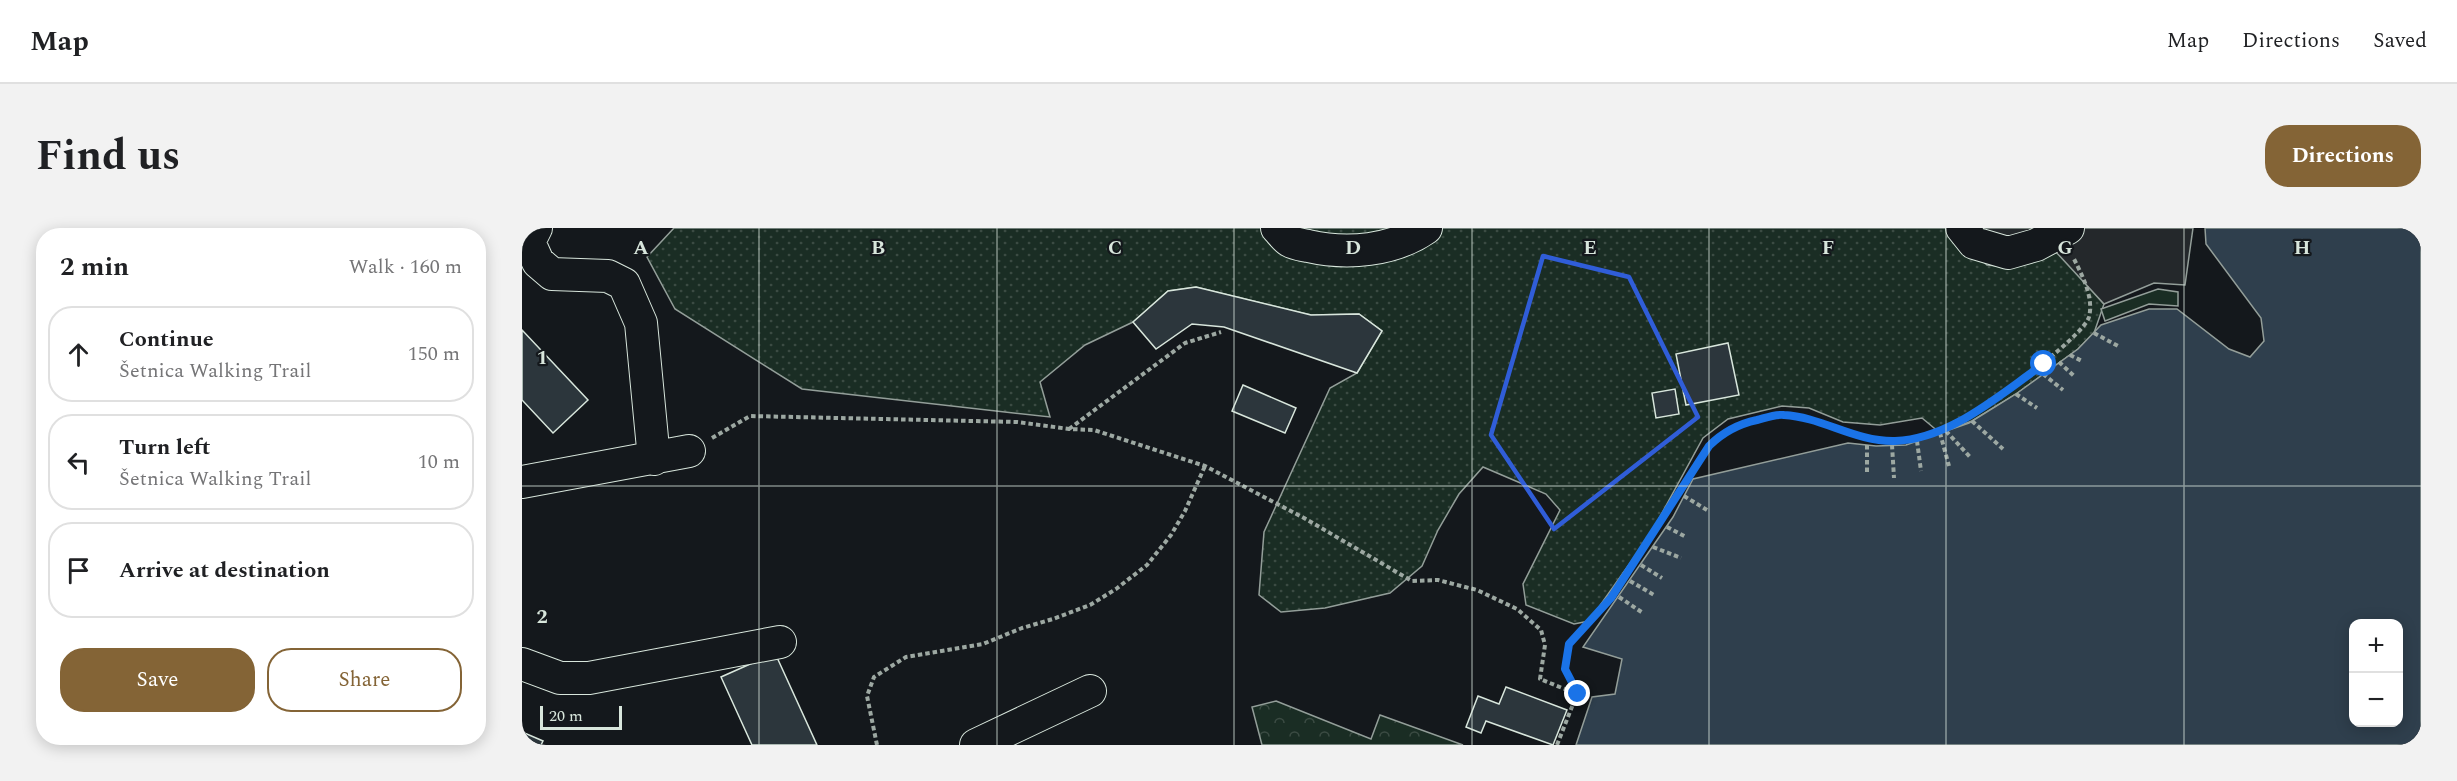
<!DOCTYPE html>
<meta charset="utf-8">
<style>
:root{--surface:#fff;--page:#f2f2f2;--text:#202124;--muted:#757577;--line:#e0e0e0;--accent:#846436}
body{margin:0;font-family:Spectral,serif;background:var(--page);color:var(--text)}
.controls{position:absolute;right:18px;bottom:18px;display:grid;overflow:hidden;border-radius:12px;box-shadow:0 3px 15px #0003}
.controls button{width:54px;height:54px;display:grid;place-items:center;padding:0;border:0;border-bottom:2px solid var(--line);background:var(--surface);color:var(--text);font:30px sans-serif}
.scale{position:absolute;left:18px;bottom:15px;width:82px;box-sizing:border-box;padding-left:6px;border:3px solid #d8e6dc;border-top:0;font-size:16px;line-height:21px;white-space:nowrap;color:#d8e6dc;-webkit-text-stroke:4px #14181c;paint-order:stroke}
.stop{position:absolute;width:18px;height:18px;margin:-14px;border:4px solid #1a73e8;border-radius:50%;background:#fff}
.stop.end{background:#1a73e8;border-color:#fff;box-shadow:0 2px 6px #0008}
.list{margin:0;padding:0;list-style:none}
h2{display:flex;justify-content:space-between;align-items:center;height:78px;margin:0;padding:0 24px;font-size:26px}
h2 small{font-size:20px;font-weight:400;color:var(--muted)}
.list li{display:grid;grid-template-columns:39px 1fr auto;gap:18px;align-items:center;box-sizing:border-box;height:96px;margin:0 12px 12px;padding:0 12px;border:2px solid var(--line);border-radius:24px}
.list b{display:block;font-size:22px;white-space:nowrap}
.list p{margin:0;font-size:20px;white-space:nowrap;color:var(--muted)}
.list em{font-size:20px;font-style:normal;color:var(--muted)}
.actions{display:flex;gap:12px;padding:18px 24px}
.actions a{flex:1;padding:14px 0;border:2px solid var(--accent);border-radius:24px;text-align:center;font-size:21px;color:var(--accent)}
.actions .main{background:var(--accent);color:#fff}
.icon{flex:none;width:33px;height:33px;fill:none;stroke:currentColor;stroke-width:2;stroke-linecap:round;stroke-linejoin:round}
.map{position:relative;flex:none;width:1899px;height:517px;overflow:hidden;border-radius:24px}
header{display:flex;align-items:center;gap:36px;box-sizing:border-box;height:84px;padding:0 30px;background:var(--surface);border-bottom:2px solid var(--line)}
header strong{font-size:28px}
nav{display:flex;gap:33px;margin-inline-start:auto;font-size:21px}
.intro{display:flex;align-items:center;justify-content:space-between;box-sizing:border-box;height:144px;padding:0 36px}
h1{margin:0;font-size:42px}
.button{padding:15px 27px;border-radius:24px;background:var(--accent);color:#fff;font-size:21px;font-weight:700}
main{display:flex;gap:36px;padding:0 36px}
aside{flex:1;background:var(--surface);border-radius:24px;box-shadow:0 3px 15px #0003}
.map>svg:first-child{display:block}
.grass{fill:url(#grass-dots);stroke:#939e99;stroke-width:1.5}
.forest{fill:url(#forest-crowns);stroke:#939e99;stroke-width:1.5}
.park{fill:#1a2d24;stroke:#939e99;stroke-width:1.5}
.parking{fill:#24282b;stroke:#939e99;stroke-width:1.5}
.water{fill:#2f3f4d;stroke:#939e99;stroke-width:1.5;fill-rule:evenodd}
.building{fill:#2c363c;stroke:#d8e6dc;stroke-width:1.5}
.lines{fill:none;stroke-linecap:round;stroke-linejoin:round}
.minor-casing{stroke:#d8e6dc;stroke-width:34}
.path{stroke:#9da8a2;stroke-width:4;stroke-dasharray:4.5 3;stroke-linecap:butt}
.minor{stroke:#14181c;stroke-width:32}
.route{stroke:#1a73e8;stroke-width:8}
.marked{fill:none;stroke:#305dd8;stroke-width:4.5;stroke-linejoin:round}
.grid{fill:none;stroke:#d8e6dc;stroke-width:1.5;stroke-opacity:0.55}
.grid-label{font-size:20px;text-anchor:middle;font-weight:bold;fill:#d8e6dc;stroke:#14181c;stroke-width:4.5;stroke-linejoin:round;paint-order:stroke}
</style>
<header>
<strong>Map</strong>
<nav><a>Map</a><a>Directions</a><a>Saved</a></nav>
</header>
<div class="intro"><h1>Find us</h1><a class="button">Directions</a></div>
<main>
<aside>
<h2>2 min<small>Walk · 160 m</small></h2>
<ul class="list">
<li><svg class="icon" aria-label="ahead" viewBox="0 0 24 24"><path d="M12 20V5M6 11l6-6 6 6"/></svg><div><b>Continue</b><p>Šetnica Walking Trail</p></div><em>150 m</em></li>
<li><svg class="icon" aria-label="left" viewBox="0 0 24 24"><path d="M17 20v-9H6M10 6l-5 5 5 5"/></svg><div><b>Turn left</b><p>Šetnica Walking Trail</p></div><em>10 m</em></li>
<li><svg class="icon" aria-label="arrive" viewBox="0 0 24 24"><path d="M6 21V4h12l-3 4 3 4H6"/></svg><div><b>Arrive at destination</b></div></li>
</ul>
<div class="actions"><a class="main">Save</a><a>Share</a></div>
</aside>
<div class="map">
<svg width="1899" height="517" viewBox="0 0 1899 517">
<defs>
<pattern id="grass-dots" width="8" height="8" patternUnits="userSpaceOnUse" patternTransform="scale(1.5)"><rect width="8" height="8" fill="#1a2d24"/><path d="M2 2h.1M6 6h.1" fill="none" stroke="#3b4b43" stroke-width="1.8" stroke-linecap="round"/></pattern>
<pattern id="forest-crowns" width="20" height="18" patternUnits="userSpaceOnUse" patternTransform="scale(1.5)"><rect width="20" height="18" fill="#1a2d24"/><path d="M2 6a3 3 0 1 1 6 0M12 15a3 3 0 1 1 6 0" fill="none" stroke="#3b4b43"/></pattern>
</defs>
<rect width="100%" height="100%" fill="#14181c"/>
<!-- grass -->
<path class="grass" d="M152,0h1403l-5,39 32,37 -10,29 -16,16 -62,45 -44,27 -32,12 -18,-15 -42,7 -37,-3 -34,-14 -27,-2 -54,13 -25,19 -53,97 -61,86 -15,3 -48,-19 -3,-21 37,-74 -14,-16 -63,-27 -24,27 -21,36 -16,36 -32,27 -65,15 -44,4 -22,-17 5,-63 66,-144 27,-15 25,-42 -23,-17 -48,1 -115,-28 -28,4 -35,31 -48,23 -45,37 10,35 -248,-28 -127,-80 -28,-52z"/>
<!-- forest -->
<path class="forest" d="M754,473l95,38 9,-24 83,30h-201l-10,-38z"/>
<!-- park -->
<path class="park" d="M1636,61l20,3v14l-29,-2 -44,17 -4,-12z"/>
<!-- parking -->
<path class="parking" d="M1431,0h240l-8,57 -31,-2 -50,21 -48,-52 -47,15 -22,-2 -17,-15z"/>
<!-- water -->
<path class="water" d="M1683,0h216v517h-845l16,-48 23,-3 7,-35 -39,-12 90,-130 20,-38 155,-36 28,3 30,-1 63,-22 47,-29 62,-45 23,-24 48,-16h28l52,40 21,8 14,-16 -3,-23 -55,-74zM1832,395h44v99h-44z"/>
<!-- building -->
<path class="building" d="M674,59l115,28 48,-1 23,17 -25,42 -133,-46 -32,-3 -36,25 -23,-27 35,-31z
M0,102l66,70 -35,33 -31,-33z
M1206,115l11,52 -53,10 -10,-51z
M721,157l53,23 -11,25 -53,-22z
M1153,161l4,25 -23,4 -4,-25z
M253,425l42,92h-65l-31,-68z
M984,459l61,23 -14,35 -67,-24 -5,12 -15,-6 12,-31 21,8z
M0,504l21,9 -2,4h-19z"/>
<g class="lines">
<!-- minor casing -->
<g class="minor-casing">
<path id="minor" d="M14,0l-7,14 9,20 14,12 56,2 16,8 17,39 13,136
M755,0c4,4 8,10 13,13 5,3 13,4 18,5 39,9 85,5 118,-18
M1440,0l12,15 34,10 28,-8 32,-17
M0,254l167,-31
M0,436l38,14h29l191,-36
M454,517l114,-54"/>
</g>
<!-- path -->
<path class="path" d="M1572,105l24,13
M1548,127l12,6
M1537,134l15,14
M1521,146l20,16
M1494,166l21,14
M1450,193l31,28
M547,201l116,-86 36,-11
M1424,203l25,27
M1418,205l9,33
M190,210l38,-22 267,6 52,7 25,1 111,36 99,52 108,63 26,-1 39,10 40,19 24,21 4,15 -5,34 37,15
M1395,213l4,30
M1345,217v28
M1370,217l2,33
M1162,268l23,14
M1145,299l19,10
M1131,319l28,11
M1119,337l21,13
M1108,353l24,14
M1097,369l24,16
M355,517l-10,-49 7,-19 32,-20 77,-13 39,-16 31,-9 37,-14 26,-16 31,-24 24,-30 14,-24 20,-45
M1035,517l20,-51 -12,-25 4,-25 42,-46 98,-152c13,-13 29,-22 47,-26 9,-2 19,-5 27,-5 40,0 74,30 115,25 19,-2 39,-8 57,-16 22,-9 128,-86 134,-107 5,-20 -7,-42 -16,-60"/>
<!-- minor -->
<use href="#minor" class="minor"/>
</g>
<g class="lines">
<!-- route -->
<path class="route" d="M1056,466l-13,-25 4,-25 42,-46 98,-152c13,-13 29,-22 48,-26 8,-2 18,-6 27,-5 38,2 71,27 111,26 56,-2 105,-47 149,-77"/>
</g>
<!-- marked area -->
<path class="marked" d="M1021,28l86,21 69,140 -144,112 -63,-94z"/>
<!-- grid -->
<path class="grid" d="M237,0v517M475,0v517M712,0v517M950,0v517M1187,0v517M1424,0v517M1662,0v517M0,258h1899"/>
<g class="grid-label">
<text x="119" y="26">A</text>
<text x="356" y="26">B</text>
<text x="593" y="26">C</text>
<text x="831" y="26">D</text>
<text x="1068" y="26">E</text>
<text x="1306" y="26">F</text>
<text x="1543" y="26">G</text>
<text x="1780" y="26">H</text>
<text x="20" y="136">1</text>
<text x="20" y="395">2</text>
</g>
</svg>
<div class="controls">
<button>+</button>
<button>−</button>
</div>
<div class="scale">20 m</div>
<div class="stop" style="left:1522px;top:136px"></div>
<div class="stop end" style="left:1056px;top:466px"></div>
</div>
</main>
